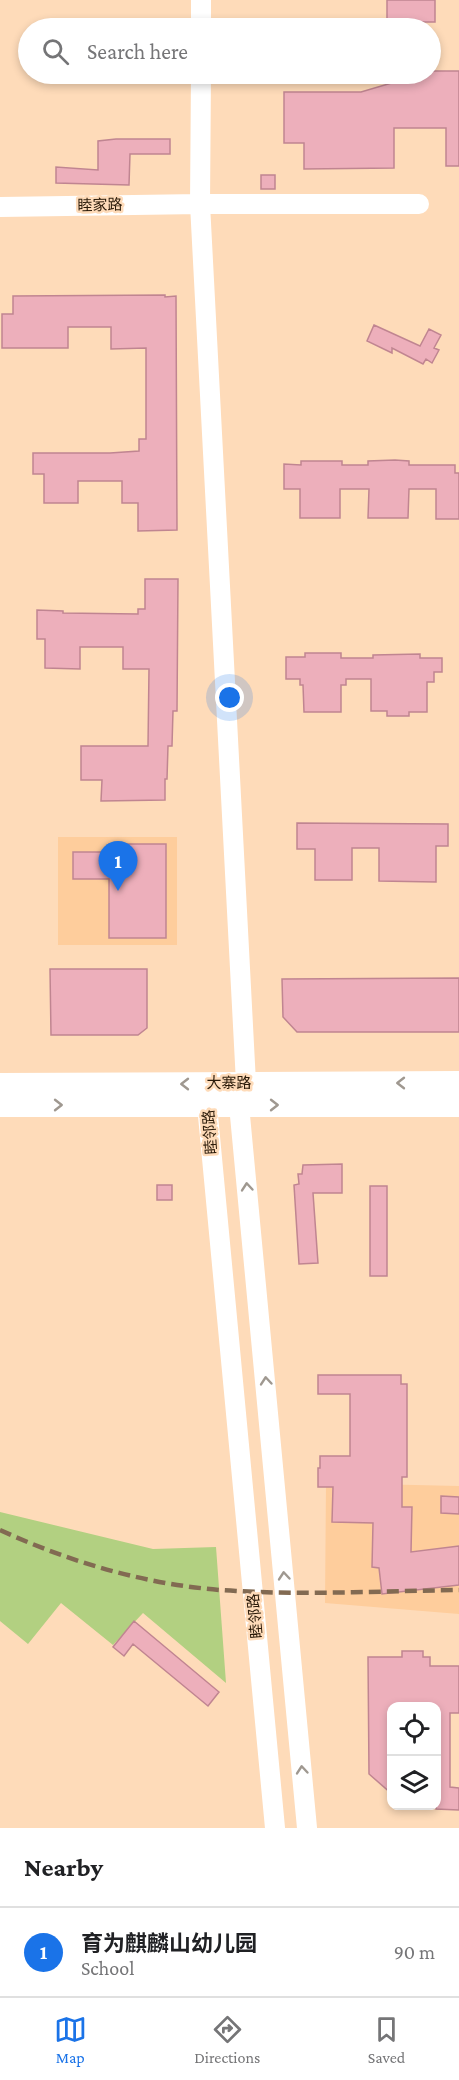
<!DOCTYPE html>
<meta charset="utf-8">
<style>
:root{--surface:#fff;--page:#f6f6f6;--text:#202124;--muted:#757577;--line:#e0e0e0;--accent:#1a73e8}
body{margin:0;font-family:"Crimson Pro","Noto Sans SC",serif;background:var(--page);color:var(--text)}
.controls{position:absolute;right:18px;bottom:18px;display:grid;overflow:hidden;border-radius:12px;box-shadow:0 3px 9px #0003}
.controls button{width:54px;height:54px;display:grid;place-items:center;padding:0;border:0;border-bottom:2px solid var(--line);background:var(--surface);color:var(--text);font:30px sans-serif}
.you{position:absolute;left:230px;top:698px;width:21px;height:21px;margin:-15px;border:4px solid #fff;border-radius:50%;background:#1a73e8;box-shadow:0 0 0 9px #1a73e833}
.badge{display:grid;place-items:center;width:39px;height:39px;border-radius:50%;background:var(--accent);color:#fff;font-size:20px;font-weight:700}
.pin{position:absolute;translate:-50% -50px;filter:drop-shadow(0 2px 3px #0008)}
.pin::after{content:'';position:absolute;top:32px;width:21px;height:18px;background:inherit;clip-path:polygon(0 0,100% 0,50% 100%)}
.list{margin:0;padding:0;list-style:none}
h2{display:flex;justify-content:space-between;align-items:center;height:78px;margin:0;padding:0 24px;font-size:26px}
h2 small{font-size:20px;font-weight:400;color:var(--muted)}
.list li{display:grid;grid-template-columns:39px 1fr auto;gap:18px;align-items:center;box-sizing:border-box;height:90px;padding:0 24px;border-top:2px solid var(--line)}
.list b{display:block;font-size:22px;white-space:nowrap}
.list p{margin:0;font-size:20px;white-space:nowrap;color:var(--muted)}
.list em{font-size:20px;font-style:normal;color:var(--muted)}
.icon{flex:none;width:33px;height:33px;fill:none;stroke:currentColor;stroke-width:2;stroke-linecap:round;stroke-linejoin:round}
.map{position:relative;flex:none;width:459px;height:1828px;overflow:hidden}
.search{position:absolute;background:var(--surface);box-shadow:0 3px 9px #0003;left:18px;right:18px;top:18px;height:66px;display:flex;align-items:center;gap:15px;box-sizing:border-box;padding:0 21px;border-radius:33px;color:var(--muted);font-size:22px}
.sheet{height:168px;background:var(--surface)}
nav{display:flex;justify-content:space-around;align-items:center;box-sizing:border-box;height:84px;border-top:2px solid var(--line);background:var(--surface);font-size:16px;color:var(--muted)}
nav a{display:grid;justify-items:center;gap:3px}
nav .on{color:var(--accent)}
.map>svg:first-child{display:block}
.built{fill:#fecd9c}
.green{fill:#b2d081}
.building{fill:#edafbb;stroke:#c08591;stroke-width:1.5}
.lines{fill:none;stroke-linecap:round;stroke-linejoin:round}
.minor{stroke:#fff;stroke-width:20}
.major{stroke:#fff;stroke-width:24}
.rail{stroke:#826a52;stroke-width:4.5;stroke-dasharray:12 6;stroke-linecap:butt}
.oneway{stroke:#9f9890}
.labels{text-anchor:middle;stroke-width:5;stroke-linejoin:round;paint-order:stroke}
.street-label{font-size:15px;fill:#2a1a09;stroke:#fedbb9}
</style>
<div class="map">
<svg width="459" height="1828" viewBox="0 0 459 1828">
<rect width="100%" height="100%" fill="#fedbb9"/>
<!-- built -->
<path class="built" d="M58,837h119v108h-119z
M326,1483l133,3v128l-134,-11z"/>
<!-- green -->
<path class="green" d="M0,1512l153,37 63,-2 10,136 -83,-70 -30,32 -52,-42 -33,41 -28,-23z"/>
<!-- building -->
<path class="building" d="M387,0h48v22h-30v6h-18z
M431,71h28v95h-13v-38h-52v40l-90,1v-26h-20v-51h77l61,-18h8z
M116,139h54v15h-40l-1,31 -73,-2v-16l42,3v-29z
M261,175h14v14h-14z
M165,295v2l11,-1 1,234 -39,1v-28h-16v-22h-44v22h-34v-29h-11v-21h77l29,-2v-12h7v-91l-35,1v-22h-43v21h-66v-34h11v-18z
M374,325l46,21 9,-17 12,6 -7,13 5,2 -7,13 -6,-4 -3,5 -31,-16v5l-25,-12z
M395,460l14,1v4h46v8h4v46h-23v-30h-27l-1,29h-40l1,-29h-29v29h-40v-29h-16v-25l17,1v-4h41v4h26v-4z
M145,579h33l-1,132h-4l-1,35h-4l-1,33h-2v21l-64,1 1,-21h-21v-34h67l1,-77h-26v-22h-43v22l-35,-1v-29h-8v-29l26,1v2l75,1v-5h7z
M305,653h36v5h32v-3l47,-1v4h22v14h-8v10h-7v30h-18v4h-22v-5h-16v-32h-25v6h-5v27h-37l-1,-27h-3v-6h-14v-22h19z
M297,823l151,1v22h-12v36l-57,-1v-33h-27v32h-37v-31h-18z
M109,844h57v94h-57v-59h-36v-27h36z
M50,969h97v59l-9,7h-87z
M459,978v54h-162l-14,-15 -1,-38z
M342,1164v29h-29l5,70 -19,1 -5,-79 5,-1 -1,-10h4l1,-9z
M157,1185h15v15h-15z
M370,1186h17v90h-17z
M318,1375h83v9h6v93h-5v30h10l-1,45 48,-6v39l-77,9 -3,-26 -7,-1 1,-44 -41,-1 1,-35h-15v-19h2v-12h30v-62h-32z
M441,1496l18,1v17l-18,-1z
M134,1621l85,71 -11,14 -75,-62 -9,12 -11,-9z
M402,1651h21v6h7v9h29v47h-9v74l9,1v22l-23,-1v-102h-44v87l-23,-20 -1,-117h34z"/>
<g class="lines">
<!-- minor -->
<path class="minor" d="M201,28v-28
M201,74l-1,130 46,879
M0,207l200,-3h219
M275,1828l-68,-723 13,-22 19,22 68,723"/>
<!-- major -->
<path class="major" d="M0,1085l459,-2
M0,1105h459"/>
<!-- rail -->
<path class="rail" d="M0,1530c74,34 154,57 236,61 74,4 149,0 223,-1"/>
</g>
<!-- one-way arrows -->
<defs><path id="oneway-chevron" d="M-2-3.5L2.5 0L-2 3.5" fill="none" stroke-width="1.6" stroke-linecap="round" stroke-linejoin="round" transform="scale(1.5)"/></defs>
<g class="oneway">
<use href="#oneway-chevron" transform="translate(401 1083) rotate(-180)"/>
<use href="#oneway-chevron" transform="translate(185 1084) rotate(180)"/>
<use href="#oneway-chevron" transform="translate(58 1105)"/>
<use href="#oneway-chevron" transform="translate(274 1105)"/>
<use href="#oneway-chevron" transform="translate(247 1187) rotate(-95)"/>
<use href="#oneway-chevron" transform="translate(266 1381) rotate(-95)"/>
<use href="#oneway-chevron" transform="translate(284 1576) rotate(-95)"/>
<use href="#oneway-chevron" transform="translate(302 1770) rotate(-95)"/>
</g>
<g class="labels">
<!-- street labels -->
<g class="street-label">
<text transform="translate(100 205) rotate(-1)" y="5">睦家路</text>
<text x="229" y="1088">大寨路</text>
<text transform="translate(210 1132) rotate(-94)" y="5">睦邻路</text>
<text transform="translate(255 1616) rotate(-95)" y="5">睦邻路</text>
</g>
</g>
</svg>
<div class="controls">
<button><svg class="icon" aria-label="locate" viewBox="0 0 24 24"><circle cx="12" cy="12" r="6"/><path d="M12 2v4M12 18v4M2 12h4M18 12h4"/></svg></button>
<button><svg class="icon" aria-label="layers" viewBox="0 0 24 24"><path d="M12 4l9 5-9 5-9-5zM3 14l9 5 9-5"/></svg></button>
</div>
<div class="you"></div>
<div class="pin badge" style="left:118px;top:891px">1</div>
<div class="search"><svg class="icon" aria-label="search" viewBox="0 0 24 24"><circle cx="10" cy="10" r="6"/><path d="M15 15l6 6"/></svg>Search here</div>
</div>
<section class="sheet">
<h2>Nearby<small></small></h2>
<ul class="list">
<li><span class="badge">1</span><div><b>育为麒麟山幼儿园</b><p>School</p></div><em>90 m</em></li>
</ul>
</section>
<nav>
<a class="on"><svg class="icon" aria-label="map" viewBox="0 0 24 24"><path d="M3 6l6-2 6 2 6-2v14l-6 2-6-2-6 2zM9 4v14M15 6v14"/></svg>Map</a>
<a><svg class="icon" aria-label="directions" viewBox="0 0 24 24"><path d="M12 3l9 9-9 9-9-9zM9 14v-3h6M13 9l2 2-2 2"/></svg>Directions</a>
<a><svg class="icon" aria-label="saved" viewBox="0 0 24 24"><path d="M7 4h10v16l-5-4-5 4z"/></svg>Saved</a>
</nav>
